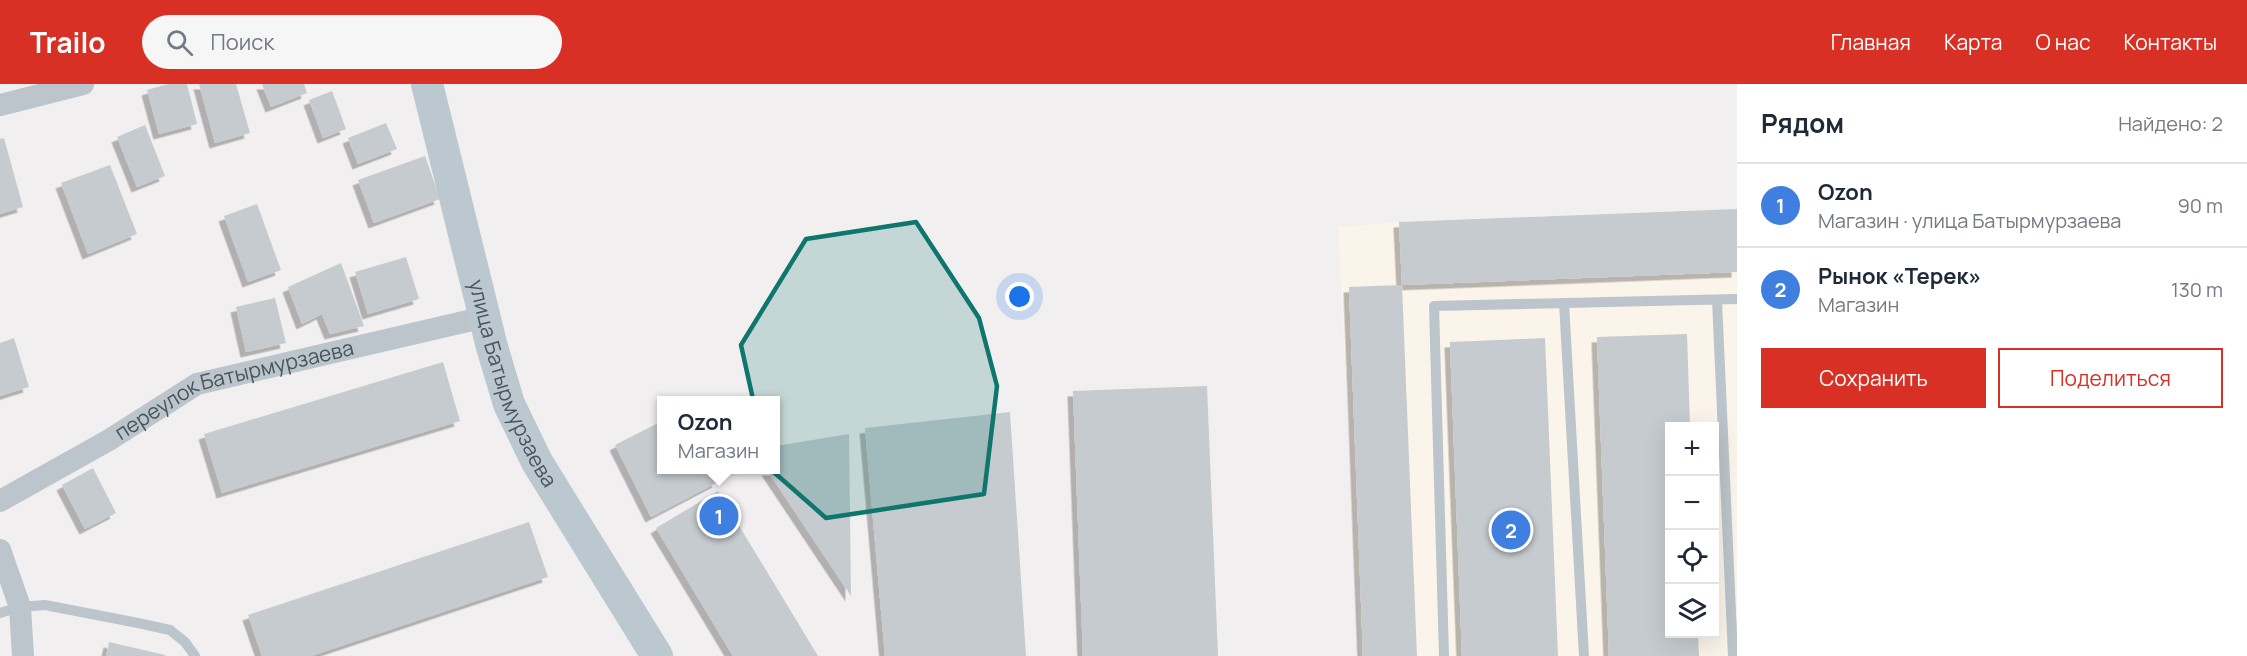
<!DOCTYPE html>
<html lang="ru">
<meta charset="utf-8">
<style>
:root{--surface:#fff;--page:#f6f6f7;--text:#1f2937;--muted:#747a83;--line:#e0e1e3;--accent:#d93025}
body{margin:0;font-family:Manrope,sans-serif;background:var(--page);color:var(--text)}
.controls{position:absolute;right:18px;bottom:18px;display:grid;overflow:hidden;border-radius:0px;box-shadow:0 6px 24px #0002}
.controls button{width:54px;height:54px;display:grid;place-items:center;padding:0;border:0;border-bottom:2px solid var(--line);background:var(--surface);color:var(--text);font:30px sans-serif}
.you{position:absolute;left:1020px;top:213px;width:21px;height:21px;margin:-15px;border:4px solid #fff;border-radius:50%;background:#1a73e8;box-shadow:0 0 0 9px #1a73e833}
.badge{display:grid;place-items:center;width:39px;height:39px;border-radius:50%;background:var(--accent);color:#fff;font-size:20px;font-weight:700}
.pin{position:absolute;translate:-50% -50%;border:3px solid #fff;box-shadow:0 2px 6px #0006}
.popup{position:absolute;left:657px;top:312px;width:123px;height:78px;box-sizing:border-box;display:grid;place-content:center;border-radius:0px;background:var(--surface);filter:drop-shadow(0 2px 4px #0005);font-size:20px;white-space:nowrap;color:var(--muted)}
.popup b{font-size:22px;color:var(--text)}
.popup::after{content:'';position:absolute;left:50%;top:100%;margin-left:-12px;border:12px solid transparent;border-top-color:var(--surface)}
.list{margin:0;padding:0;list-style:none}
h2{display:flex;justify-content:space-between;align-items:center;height:78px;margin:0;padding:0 24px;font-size:26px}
h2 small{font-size:20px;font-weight:400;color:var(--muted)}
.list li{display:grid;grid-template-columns:39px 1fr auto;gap:18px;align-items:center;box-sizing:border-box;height:84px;padding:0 24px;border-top:2px solid var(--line)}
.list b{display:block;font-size:22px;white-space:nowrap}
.list p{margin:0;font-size:20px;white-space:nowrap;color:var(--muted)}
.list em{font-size:20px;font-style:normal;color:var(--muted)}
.actions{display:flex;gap:12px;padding:18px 24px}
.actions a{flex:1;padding:14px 0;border:2px solid var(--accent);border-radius:0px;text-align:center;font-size:21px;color:var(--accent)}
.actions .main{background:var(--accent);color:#fff}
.icon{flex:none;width:33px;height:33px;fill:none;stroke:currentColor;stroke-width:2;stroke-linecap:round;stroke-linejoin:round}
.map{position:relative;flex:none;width:1737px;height:572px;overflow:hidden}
header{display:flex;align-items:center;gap:36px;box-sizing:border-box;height:84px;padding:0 30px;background:var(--accent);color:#fff}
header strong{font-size:28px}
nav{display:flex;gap:33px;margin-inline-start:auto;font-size:21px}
.search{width:420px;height:54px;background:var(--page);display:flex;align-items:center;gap:15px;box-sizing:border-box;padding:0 21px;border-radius:33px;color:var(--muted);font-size:22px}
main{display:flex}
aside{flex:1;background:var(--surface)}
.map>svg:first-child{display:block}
.commercial{fill:#fbf4ea;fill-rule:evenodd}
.building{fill:#c6cbcf;filter:url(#shadow)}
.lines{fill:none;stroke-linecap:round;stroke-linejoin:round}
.lane{stroke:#bcc5cb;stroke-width:10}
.street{stroke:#bcc5cb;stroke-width:22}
.secondary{stroke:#bcc8d0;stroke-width:32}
.marked{fill:#0f766e;fill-opacity:0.2;stroke:#0f766e;stroke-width:4.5;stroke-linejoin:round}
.labels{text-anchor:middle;stroke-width:6;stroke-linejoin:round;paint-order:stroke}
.street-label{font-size:21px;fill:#48555c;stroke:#fff}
</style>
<header>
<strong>Trailo</strong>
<div class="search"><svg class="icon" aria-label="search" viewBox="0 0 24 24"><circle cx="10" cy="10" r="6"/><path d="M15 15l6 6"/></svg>Поиск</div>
<nav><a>Главная</a><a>Карта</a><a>О нас</a><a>Контакты</a></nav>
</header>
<main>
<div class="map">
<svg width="1737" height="572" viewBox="0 0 1737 572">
<defs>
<filter id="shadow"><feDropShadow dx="-5.5" dy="5.5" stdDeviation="0" flood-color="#0004"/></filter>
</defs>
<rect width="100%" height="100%" fill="#f2eff0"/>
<!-- commercial -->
<path class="commercial" d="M1737,125v447h-377l-22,-429 61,-5zM1670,342h44v208h-44z"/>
<!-- building -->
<path class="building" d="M168,0h19l10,40 -38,10 -12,-44z
M199,0h37l14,49 -35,10z
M262,0h42l3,9 -36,14z
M332,7l14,38 -23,9 -14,-38z
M386,39l11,26 -39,15 -10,-26z
M145,41l20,51 -28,11 -20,-50z
M4,54l19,69 -23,7v-75z
M425,72l15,43 -66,24 -16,-43z
M110,81l27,69 -49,20 -27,-71z
M257,120l24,66 -33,12 -24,-66z
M1737,125v63l-335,13 15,371h-54l-14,-369 53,-2 -3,-63z
M406,173l13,42 -51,15 -13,-42z
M341,179l23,63 -34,8 -8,-20 -20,10 -14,-37z
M275,214l11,45 -40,9 -10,-45z
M1687,250l3,92h-20v208h28l1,22h-90l-12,-319z
M14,254l15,49 -29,9v-53z
M1545,254l13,318h-96l-12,-314z
M443,278l17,59 -238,72 -18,-59z
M1207,302l11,270h-135l-10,-265z
M1010,328l16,244h-141l-20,-228z
M662,337v49h50l6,12 -67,35 -36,-72z
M849,350l2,162 -84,-126h9v-24z
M93,384l23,45 -31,16 -23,-44z
M718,407l100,165h-85l-77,-128z
M529,438l19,55 -237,79h-49l-14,-41z
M109,558l56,13v1h-59z"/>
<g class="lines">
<!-- lane -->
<path class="lane" d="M1717,216l16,356
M1564,219l20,353
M0,529l20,-6 25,-2 93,18 32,7 15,12 10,14
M1444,572l-10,-350 303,-7"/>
<!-- street -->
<g class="street">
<path d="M0,21l83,-21"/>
<path id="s1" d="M0,417l109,-61 88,-56 288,-67"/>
<path d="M0,466l20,57 3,49"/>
</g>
<!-- secondary -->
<path class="secondary" id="s2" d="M427,0l65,263 17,57 28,58 120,194"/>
</g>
<!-- marked area -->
<path class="marked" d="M916,138l63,96 18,68 -13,108 -158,24 -58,-51 -27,-122 65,-106z"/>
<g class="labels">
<!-- street labels -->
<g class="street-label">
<text dy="7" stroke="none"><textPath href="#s2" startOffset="312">улица Батырмурзаева</textPath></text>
<text dy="7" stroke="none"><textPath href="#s1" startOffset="262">переулок Батырмурзаева</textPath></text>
</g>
</g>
</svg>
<div class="controls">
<button>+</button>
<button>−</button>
<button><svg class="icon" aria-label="locate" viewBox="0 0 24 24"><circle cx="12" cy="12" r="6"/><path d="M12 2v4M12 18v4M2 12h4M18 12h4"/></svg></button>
<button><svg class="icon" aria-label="layers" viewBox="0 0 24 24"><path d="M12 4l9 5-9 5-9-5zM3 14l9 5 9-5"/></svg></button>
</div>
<div class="you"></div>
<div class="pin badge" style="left:719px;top:432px;background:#3f7fe0">1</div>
<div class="popup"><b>Ozon</b>Магазин</div>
<div class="pin badge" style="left:1511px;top:446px;background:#3f7fe0">2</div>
</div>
<aside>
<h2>Рядом<small>Найдено: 2</small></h2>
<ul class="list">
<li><span class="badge" style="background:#3f7fe0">1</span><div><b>Ozon</b><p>Магазин · улица Батырмурзаева</p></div><em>90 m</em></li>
<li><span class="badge" style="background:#3f7fe0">2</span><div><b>Рынок «Терек»</b><p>Магазин</p></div><em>130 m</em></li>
</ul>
<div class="actions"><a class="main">Сохранить</a><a>Поделиться</a></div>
</aside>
</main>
